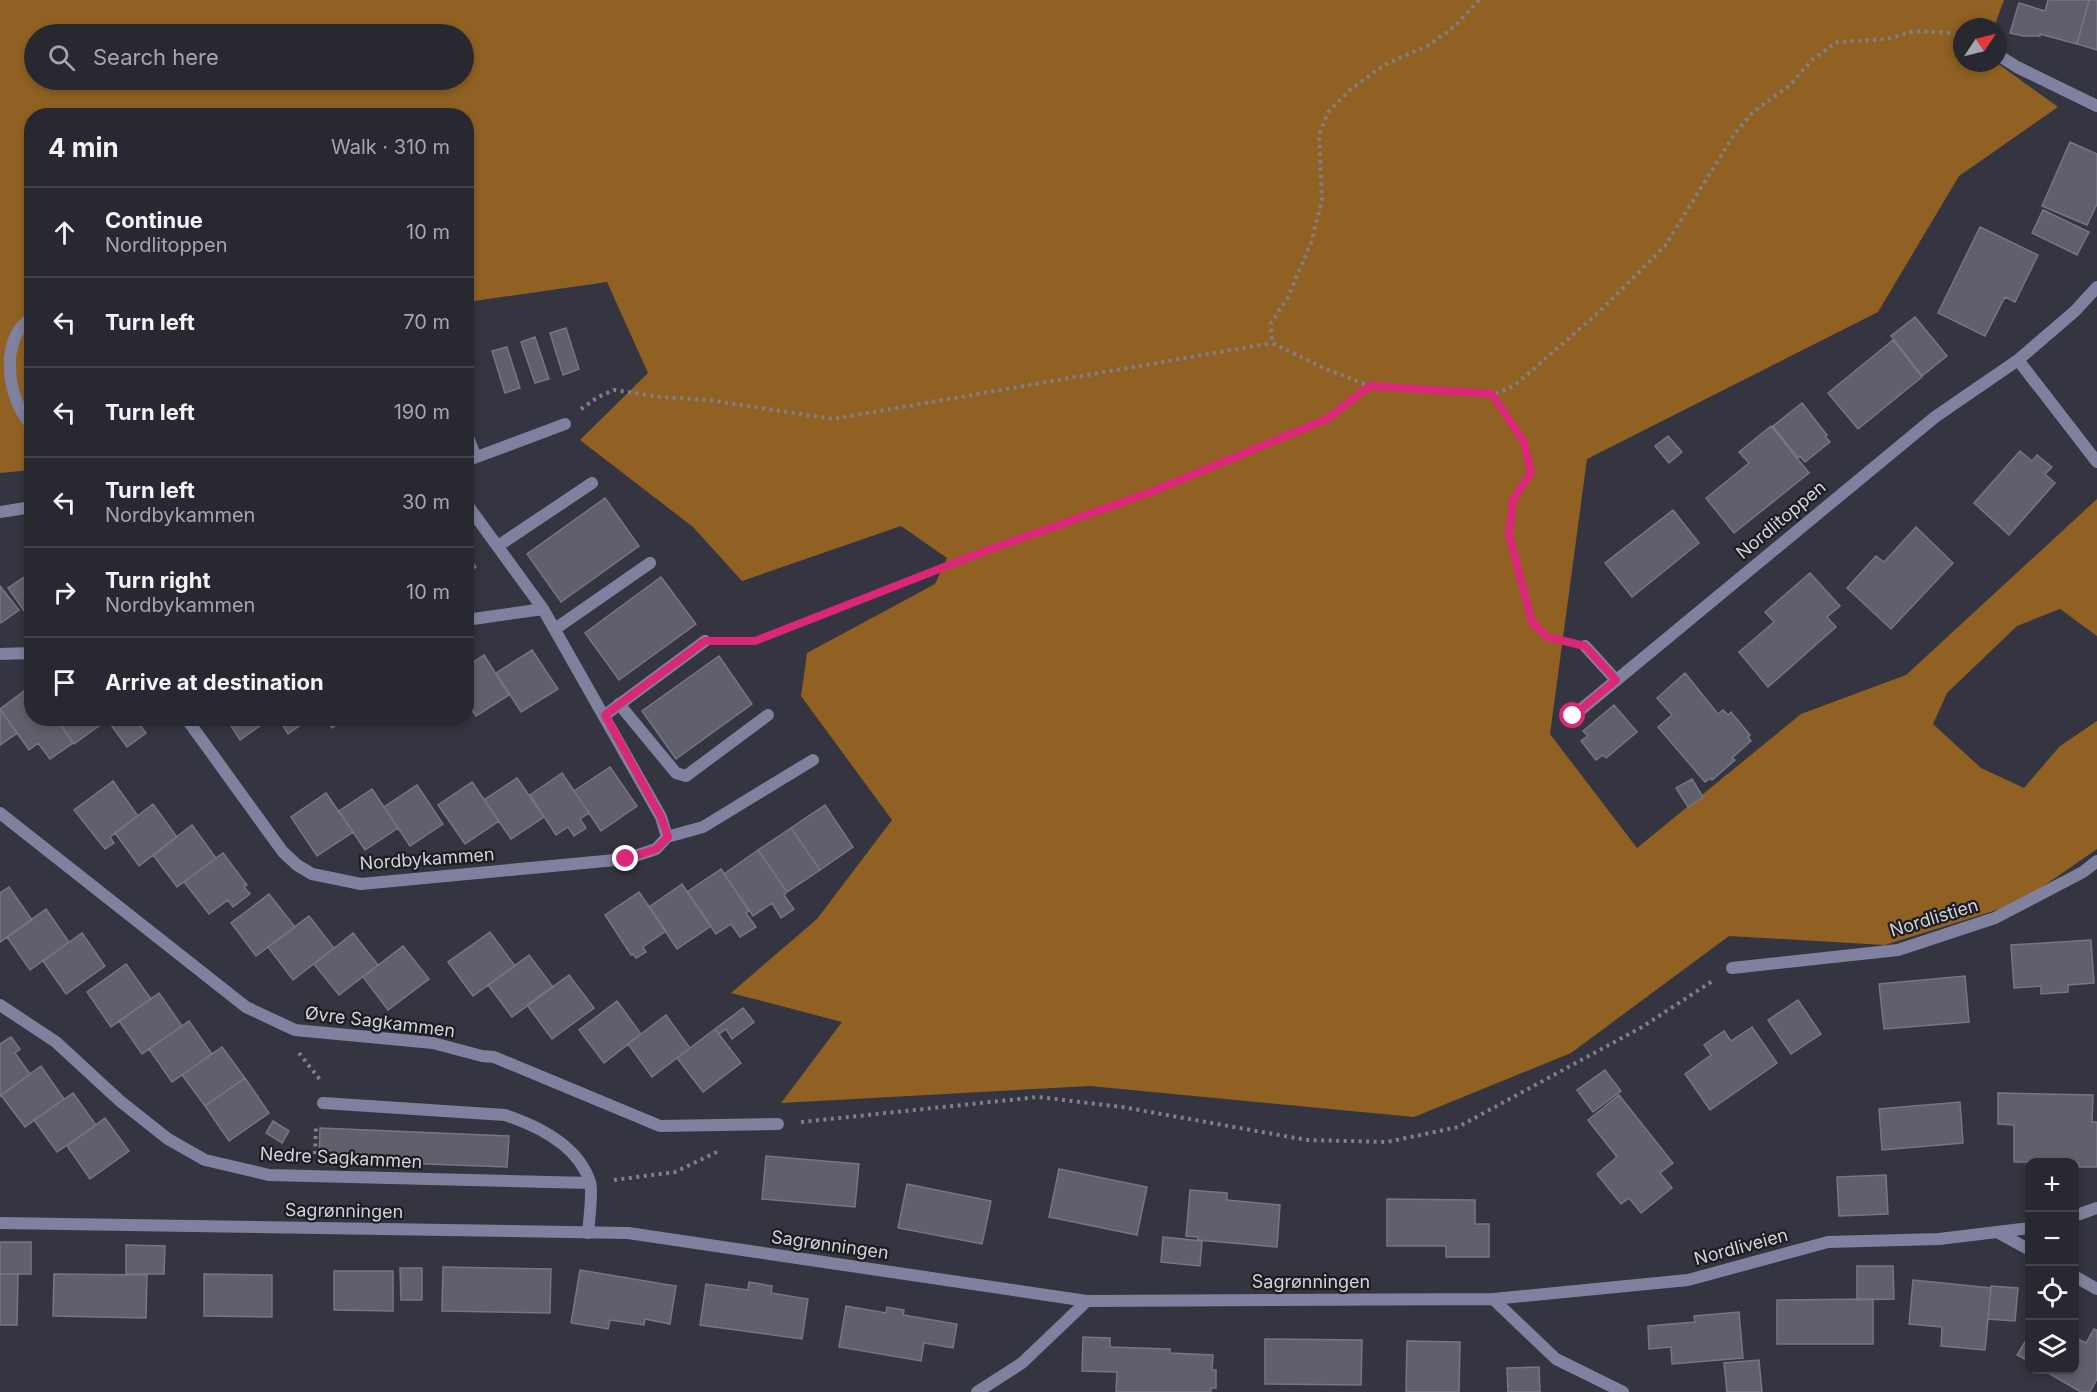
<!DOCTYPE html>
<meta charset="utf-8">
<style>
:root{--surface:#272830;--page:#33343c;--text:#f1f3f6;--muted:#a4a6ab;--line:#43444c}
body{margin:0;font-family:Inter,sans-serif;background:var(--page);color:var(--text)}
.controls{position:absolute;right:18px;bottom:18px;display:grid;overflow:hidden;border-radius:12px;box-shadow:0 3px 9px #0003}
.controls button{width:54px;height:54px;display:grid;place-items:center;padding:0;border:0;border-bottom:2px solid var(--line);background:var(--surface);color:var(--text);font:30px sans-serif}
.compass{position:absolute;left:1953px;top:18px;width:54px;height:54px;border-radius:50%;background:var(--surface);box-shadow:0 3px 9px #0003;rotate:55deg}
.stop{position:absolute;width:18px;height:18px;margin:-14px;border:4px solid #db2777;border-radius:50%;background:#fff}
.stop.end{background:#db2777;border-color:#fff;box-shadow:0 2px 6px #0008}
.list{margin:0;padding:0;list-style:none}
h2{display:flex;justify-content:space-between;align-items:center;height:78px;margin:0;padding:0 24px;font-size:26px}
h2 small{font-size:20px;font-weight:400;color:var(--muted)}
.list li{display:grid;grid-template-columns:39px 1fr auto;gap:18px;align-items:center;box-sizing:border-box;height:90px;padding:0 24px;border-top:2px solid var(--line)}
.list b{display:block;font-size:22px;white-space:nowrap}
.list p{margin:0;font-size:20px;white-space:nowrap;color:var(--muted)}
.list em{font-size:20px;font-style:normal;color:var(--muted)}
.icon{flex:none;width:33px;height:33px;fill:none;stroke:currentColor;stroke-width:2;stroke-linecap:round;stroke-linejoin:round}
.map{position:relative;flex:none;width:2097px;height:1392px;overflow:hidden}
.search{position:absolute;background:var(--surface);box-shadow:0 3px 9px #0003;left:24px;top:24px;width:450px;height:66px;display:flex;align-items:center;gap:15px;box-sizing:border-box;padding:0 21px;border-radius:33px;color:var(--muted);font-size:22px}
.panel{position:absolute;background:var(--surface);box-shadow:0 3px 9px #0003;left:24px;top:108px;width:450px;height:618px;border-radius:24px}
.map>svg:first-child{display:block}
.forest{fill:#906123;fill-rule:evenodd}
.building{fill:#60606d;stroke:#757682;stroke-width:1.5}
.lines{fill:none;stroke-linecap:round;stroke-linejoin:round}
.path{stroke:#7f8089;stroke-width:4;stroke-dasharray:3 4.5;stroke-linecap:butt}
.lane{stroke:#80819e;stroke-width:12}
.street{stroke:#80819e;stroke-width:12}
.route{stroke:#db2777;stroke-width:8}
.labels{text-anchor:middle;stroke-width:4.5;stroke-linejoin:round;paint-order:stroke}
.street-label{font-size:18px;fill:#d3d4db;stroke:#1d1d22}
</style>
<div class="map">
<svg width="2097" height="1392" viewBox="0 0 2097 1392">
<rect width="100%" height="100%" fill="#343540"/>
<!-- forest -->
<path class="forest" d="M0,0h2004l-10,27h-32v36h35l61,44 -99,69 -81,136 -291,147 -37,275 87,114 164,-134 105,-39 191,-176v137l-37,-27 -43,17 -70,67 -14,31 48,44 43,20 36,-42 37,-25v128l-78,54 -134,42 -156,-9 -158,117 -157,64 -324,-31 -309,17 61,-81 -111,-29 86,-74 75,-99 -91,-124 6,-43 128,-69 12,-26 -46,-32 -159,55 -49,-54 -113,-87 68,-67 -41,-91 -140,20 -1,-186h-434l-1,354 -31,3zM34,34h430v46h-430z"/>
<!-- building -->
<path class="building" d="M2048,0h41l-12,44 -37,-10v2h-17l-13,-3 9,-30 26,8z
M2089,0h8v50l-20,-6z
M2070,142l27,12v50l-10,21 -45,-19z
M2043,210l46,22 -12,23 -45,-22z
M1980,227l58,28 -23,47 -10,-5 -20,39 -47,-23z
M1915,317l32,39 -25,20 -31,-40z
M566,328l13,41 -16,6 -13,-42z
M535,337l14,42 -14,4 -14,-41z
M1893,340l29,37 -64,52 -30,-36z
M507,347l13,41 -15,5 -13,-42z
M1802,403l25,32 -2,1 5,6 -25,20 -5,-6 -2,2 -25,-32z
M1771,426l38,47 -75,60 -28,-35 43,-35 -10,-11z
M1668,436l14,16 -13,11 -14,-17z
M2020,451l12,10 5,-6 15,12 -7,7 10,9 -46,52 -35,-32z
M605,498l34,48 -78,56 -34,-48z
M1673,510l26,33 -67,54 -27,-34z
M1916,527l37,36 -62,66 -44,-41 29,-32 8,6z
M466,553l10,14 -10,7z
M32,572v50l-24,-34z
M1810,573l30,33 -13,11 9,10 -68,60 -29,-35 35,-30 -9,-10z
M661,577l35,47 -77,56 -34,-47z
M0,586l19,24 -18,13 -1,-2z
M532,650l26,39 -37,23 -25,-39z
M484,655l25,40 -33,21 -10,-15v-34z
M719,656l33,48 -76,55 -34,-48z
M1685,673l33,41 5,-4 5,5 3,-3 19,23 -2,2 3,4 -19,17 3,2 -23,20 -1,-2 -6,4 -47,-55 14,-12 -15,-17z
M32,685v33h24l17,25 -23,16 -12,-16 -9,7 -29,-41z
M1614,705l23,27 -31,26 -3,-3 -7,5 -15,-19 7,-5 -5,-5z
M0,709l17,24 -17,12z
M56,718h50l1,2 -33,24z
M106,718h34l-3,3 9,12 -19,14z
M226,718h45l-31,22z
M278,718h32l-22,16z
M326,718h20l-14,10z
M610,767l27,39 -36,25 -27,-40z
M562,773l27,40 -9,6 6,9 -12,8 -6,-9 -12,8 -26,-40z
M517,778l27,39 -33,22 -27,-39z
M1692,779l11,18 -15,10 -12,-19z
M113,781l25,35 -28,21 4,6 -9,6 -31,-39z
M472,782l27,39 -34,23 -27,-39z
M417,785l26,39 -33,22 -26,-39z
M372,789l26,39 -33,22 -26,-39z
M326,793l27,39 -36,24 -26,-39z
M153,804l24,33 -38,29 -24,-33z
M825,805l28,42 -33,23 -29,-42z
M192,825l24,33 -39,29 -24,-32z
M791,828l29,42 -33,22 -29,-42z
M758,850l29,42 -3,3 10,14 -13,9 -9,-15 -19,13 -29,-42z
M223,853l24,32 -3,2 6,7 -17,13 -5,-7 -19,14 -25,-32z
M721,869l28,42 -3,2 10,14 -16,10 -9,-13 -15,10 -29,-42z
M682,884l29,42 -34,23 -28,-42z
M9,887l23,33 -32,22v-49z
M639,892l27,39 -23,16 3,5 -10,6 -3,-4 -2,1 -26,-40z
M269,894l26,33 -39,29 -25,-33z
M46,909l23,33 -39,28 -23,-33z
M309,916l25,32 -41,32 -25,-33z
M490,932l25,34 -42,30 -25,-34z
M82,933l23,33 -39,28 -23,-33z
M353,933l25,32 -39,30 -25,-31z
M2091,940l3,43 -26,2v7l-27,2v-8l-27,2 -3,-43z
M403,946l26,33 -41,31 -25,-33z
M529,955l24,32 -41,30 -24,-32z
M126,964l25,35 -40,28 -24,-35z
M569,975l25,33 -42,31 -25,-34z
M1965,976l4,46 -85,7 -5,-45z
M159,993l23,33 -40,28 -23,-33z
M1798,1000l23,34 -30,20 -23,-34z
M617,1001l24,33 -37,29 -25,-33z
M743,1008l11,14 -22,17 -6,-10 -7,5 -4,-5z
M666,1015l24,33 -38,29 -24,-33z
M189,1021l23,33 -40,28 -23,-33z
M1752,1027l25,36 -67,47 -25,-36 26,-19 -7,-10 20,-14 7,10z
M715,1029l26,34 -38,29 -26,-34z
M11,1037l9,12 -5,4 15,21 -30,22v-52z
M222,1047l23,31 -40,28 -23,-31z
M41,1066l23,33 -39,28 -24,-32z
M1605,1070l16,21 -28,21 -16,-22z
M245,1078l24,35 -40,28 -24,-35z
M73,1093l23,32 -39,27 -23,-32z
M1998,1093l95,2 -1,27h5v45h-19l1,-4 -5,-1h-60v-37l-16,-1z
M1619,1095l54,68 -13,10 12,15 -31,25 -12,-15 -8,6 -24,-30 20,-17 -29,-37z
M1960,1102l3,41 -81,7 -3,-41z
M105,1118l24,33 -39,28 -23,-33z
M273,1121l16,10 -7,12 -16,-10z
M320,1128l189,8 -2,31 -188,-7z
M766,1156l93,8 -4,43 -93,-8z
M1059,1169l88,18 -10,48 -88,-18z
M1886,1175l2,39 -49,2 -2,-39z
M907,1184l84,17 -9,43 -84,-16z
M1190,1190l37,3v7l53,5 -3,42 -79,-7v-3l-12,-1z
M1387,1199l88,1v24h14v33h-43v-11h-59z
M1163,1237l39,4 -2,25 -39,-4z
M0,1242h31v32h-31z
M126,1245l39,1 -1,28h-38z
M1857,1266h36l1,33 -37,1z
M443,1267l108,2 -1,44 -108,-2z
M400,1268h22v32h-21z
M580,1270l96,16 -6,38 -25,-5 -1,6 -34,-5 -2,9 -37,-6z
M334,1271h59v40l-59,-1z
M0,1274h18l-1,51h-17z
M54,1274l93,1 -1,43 -93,-2z
M204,1274l68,1v42l-68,-1z
M1913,1280l78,8 -6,62 -44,-4 1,-19 -33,-3z
M749,1282l23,4 -1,7 37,6 -6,40 -102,-14 6,-41 42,6z
M1991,1286l27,2 -3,33 -27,-2z
M1873,1299v45h-96v-44z
M846,1306l40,7 1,-6 17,3 -1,5 54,9 -4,24 -29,-5 -3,18 -82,-14z
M1739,1312l4,46 -71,6 -1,-17 -22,2 -1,-23 47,-4 -1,-6z
M2094,1329l3,1v49l-7,13h-9l-38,-22h31v-33l12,6z
M2030,1334v28l-13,-7z
M1083,1337l27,1v9l60,2v4l43,2 -1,15h4v18h-5v4h-95l1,-20 -35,-1z
M1265,1339l97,1 -1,45 -96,-1z
M1407,1341l53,1 -1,50h-53z
M1759,1360l3,32h-35l-3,-29z
M1539,1367l1,25h-32l-1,-24z"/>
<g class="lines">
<!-- path -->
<path class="path" d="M1479,0l-25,27 -25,18 -43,19 -35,25 -23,23 -9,23 3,65 -11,43 -23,54 -17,26 1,20 56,27 42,16 123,9 22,-10 84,-73 66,-66 70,-113 18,-21 37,-27 23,-26 24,-17 50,-3 28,-8 36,2 11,5
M1493,395l31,47 7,30 -18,28 -4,35 23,87 15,15 16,4
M581,409l17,-12 16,-7 47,7 47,3 125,19 439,-76
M727,641h28l225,-88 171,-61 176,-73 43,-33
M299,1053l22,28
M801,1122l237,-25 84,10 185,33 80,2 71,-15 184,-100 72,-47
M315,1154l1,-28
M614,1180l61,-8 46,-22"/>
<!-- lane -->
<path class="lane" d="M32,318c-32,17 -27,80 0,107
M466,433l10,24
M498,546l94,-63
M555,629l95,-66
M1585,646l31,34
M619,704l57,69 10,3 82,-61
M605,715l100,-74
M323,1103l182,12c33,11 73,30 85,67 3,10 -1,39 -2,51"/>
<!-- street -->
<path class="street" d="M1998,55l19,12 80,39
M2097,287l-22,24 -57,49 79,102
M466,461l99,-37
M0,512l32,-5
M466,620l77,-11
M0,654l32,-1
M1573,716l362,-299 83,-57
M186,718l97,134 14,13 15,9 49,10 265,-25 30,-10 11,-12 -6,-20 -118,-208 -77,-106
M0,813l246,194 49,23 138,13 49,13 12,1 166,69 118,-2
M667,837l36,-10 110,-67
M1732,968l166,-18 97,-32 88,-46 14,-11
M0,1005l56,37 64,59 48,38 37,21 64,15 321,8
M2074,1216l23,-8
M0,1223l628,10 459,68 406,-2 63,60 67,33
M1997,1232l33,18
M2074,1276l23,13
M1493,1299l195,-19 140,-38 111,-3 91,-11
M977,1392l45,-29 65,-62"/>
</g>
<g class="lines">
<!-- route -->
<path class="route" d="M626,859l30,-10 12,-12 -7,-20 -56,-102 100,-74h50l225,-88 171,-61 176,-73 43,-33 122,8 32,48 7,30 -18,28 -4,35 23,87 15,15 38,9 31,34 -43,36"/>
</g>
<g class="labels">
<!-- street labels -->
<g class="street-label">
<text transform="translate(1781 520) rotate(-40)" y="6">Nordlitoppen</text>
<text transform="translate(427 859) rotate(-4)" y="6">Nordbykammen</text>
<text transform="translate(1934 918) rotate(-17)" y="6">Nordlistien</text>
<text transform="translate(380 1022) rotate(7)" y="6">Øvre Sagkammen</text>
<text transform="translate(341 1158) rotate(3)" y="6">Nedre Sagkammen</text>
<text transform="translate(344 1211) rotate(1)" y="6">Sagrønningen</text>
<text transform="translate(830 1245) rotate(8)" y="6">Sagrønningen</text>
<text transform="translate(1741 1247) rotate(-15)" y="6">Nordliveien</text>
<text x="1311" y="1288">Sagrønningen</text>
</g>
</g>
</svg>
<div class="controls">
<button>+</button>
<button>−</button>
<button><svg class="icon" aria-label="locate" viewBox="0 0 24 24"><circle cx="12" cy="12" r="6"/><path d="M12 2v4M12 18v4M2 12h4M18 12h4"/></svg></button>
<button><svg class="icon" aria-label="layers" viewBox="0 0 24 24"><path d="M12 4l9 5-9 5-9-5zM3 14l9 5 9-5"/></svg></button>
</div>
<svg class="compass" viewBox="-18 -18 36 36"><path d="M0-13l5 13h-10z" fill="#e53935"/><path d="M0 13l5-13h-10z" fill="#a4a6ab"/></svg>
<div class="stop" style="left:1573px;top:716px"></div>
<div class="stop end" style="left:626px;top:859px"></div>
<div class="search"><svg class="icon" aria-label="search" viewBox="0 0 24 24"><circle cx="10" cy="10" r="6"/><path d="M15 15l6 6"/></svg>Search here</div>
<section class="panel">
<h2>4 min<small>Walk · 310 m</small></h2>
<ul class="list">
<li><svg class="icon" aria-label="ahead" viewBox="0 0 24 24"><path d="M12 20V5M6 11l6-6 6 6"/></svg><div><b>Continue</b><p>Nordlitoppen</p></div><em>10 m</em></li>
<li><svg class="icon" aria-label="left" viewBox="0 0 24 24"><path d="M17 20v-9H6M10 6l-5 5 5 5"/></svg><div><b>Turn left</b></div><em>70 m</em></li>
<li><svg class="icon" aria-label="left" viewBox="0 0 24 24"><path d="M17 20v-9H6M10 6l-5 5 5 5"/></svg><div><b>Turn left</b></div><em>190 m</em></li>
<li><svg class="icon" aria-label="left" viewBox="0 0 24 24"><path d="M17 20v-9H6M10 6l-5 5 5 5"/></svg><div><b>Turn left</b><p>Nordbykammen</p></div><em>30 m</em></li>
<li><svg class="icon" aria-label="right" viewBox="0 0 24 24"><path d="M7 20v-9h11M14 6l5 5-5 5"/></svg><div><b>Turn right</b><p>Nordbykammen</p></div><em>10 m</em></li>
<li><svg class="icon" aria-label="arrive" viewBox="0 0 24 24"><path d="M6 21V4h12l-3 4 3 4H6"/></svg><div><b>Arrive at destination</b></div></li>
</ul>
</section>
</div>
